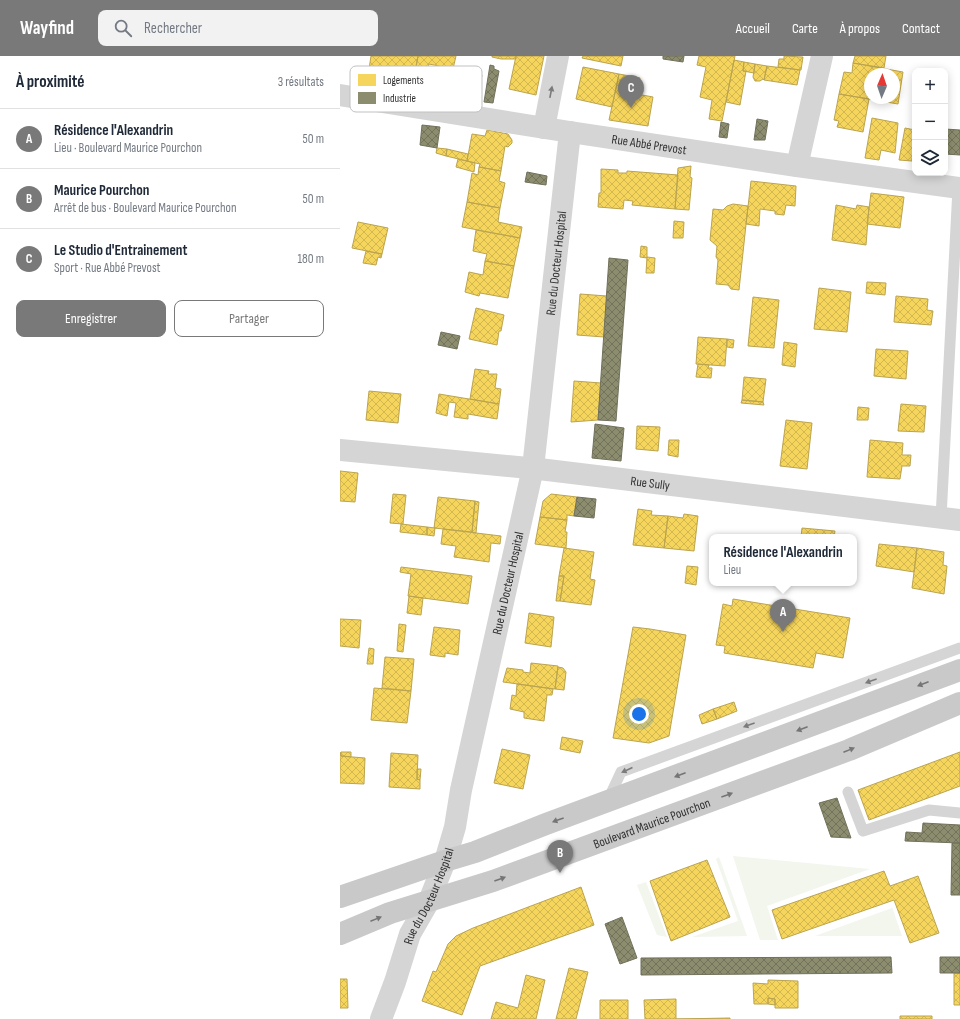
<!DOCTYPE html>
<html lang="fr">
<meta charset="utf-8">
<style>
:root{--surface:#fff;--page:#f2f2f3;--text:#1f2937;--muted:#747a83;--line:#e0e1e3;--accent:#797979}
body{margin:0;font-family:"Sofia Sans Condensed",sans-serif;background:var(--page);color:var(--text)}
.controls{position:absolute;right:12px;top:12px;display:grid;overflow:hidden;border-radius:8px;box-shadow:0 2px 10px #0003}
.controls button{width:36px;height:36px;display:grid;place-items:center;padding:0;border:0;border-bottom:1px solid var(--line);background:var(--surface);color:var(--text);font:20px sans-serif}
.compass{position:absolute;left:524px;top:12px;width:36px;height:36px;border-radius:50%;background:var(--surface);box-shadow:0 2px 10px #0003;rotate:2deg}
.you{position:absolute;left:299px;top:658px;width:14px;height:14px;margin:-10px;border:3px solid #fff;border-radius:50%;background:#1a73e8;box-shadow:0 0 0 6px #1a73e833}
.badge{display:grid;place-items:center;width:26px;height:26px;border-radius:50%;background:var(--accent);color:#fff;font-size:13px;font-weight:700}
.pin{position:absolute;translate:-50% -33px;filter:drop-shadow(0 1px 2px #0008)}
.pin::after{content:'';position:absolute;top:21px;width:14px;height:12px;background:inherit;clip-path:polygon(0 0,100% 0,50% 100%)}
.popup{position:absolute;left:369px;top:478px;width:148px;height:52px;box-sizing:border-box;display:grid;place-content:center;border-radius:8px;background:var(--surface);filter:drop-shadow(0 1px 3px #0005);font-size:13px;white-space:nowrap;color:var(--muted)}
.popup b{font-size:15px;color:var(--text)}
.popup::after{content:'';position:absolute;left:50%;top:100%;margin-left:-8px;border:8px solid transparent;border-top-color:var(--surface)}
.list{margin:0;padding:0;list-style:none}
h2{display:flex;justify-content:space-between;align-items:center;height:52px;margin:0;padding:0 16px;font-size:17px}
h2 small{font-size:13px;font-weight:400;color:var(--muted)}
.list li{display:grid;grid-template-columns:26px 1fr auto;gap:12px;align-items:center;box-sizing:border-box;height:60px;padding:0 16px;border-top:1px solid var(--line)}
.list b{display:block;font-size:15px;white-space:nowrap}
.list p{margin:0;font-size:13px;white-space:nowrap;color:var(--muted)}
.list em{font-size:13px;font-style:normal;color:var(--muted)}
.actions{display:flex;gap:8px;padding:12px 16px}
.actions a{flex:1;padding:9px 0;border:1px solid var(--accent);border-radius:8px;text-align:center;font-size:14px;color:var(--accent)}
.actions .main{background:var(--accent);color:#fff}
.icon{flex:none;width:22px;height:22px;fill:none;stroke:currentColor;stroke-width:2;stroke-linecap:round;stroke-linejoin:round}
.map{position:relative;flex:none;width:620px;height:963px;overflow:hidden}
header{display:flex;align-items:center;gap:24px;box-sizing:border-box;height:56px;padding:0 20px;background:var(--accent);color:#fff}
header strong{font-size:19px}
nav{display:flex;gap:22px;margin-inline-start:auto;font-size:14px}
.search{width:280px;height:36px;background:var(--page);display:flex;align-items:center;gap:10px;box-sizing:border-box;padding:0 14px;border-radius:8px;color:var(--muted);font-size:15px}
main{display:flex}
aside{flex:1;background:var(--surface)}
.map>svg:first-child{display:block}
.grass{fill:#f2f6ed}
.homes{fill:url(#homes-cross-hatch);stroke:#bba44f;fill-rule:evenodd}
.industry{fill:url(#industry-cross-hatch);stroke:#71715c}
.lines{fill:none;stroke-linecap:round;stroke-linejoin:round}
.service{stroke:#d5d5d5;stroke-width:11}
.minor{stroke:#d5d5d5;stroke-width:22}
.tertiary{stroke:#d5d5d5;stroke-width:22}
.primary{stroke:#c9c9c9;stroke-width:22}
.oneway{fill:#7b7b7b}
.oneway2{fill:#757575}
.labels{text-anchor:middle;stroke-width:4;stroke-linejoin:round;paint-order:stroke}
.street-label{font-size:13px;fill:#313131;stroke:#fff}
.key{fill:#fff;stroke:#c1c1c1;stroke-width:1}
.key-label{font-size:11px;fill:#313131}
</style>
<header>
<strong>Wayfind</strong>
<div class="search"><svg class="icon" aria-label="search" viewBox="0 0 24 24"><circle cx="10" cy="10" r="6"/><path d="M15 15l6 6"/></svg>Rechercher</div>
<nav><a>Accueil</a><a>Carte</a><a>À propos</a><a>Contact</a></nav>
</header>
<main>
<aside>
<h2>À proximité<small>3 résultats</small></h2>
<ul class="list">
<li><span class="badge">A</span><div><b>Résidence l'Alexandrin</b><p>Lieu · Boulevard Maurice Pourchon</p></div><em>50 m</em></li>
<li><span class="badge">B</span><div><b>Maurice Pourchon</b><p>Arrêt de bus · Boulevard Maurice Pourchon</p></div><em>50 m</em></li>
<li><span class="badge">C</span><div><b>Le Studio d'Entrainement</b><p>Sport · Rue Abbé Prevost</p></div><em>180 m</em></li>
</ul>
<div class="actions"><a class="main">Enregistrer</a><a>Partager</a></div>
</aside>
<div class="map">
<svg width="620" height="963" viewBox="0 0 620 963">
<defs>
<pattern id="homes-cross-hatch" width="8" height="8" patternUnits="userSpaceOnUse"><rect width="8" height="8" fill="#f6d55c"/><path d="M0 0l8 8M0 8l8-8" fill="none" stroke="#d3b750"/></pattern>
<pattern id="industry-cross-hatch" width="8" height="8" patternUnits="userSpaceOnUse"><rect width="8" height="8" fill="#8c8c6e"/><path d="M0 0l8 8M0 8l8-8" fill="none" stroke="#73735b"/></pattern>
</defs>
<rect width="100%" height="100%" fill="#fff"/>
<!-- grass -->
<path class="grass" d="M393,800l137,13 -103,37 11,34h-18z
M379,801l28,79 -55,1 46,-16 -22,-62z
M306,826l21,55 -10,-2 -20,-50z
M552,851l10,29h-87l77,-28z"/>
<!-- homes -->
<path class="homes" d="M31,0h47l-4,20 -45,-7z
M78,0h38l-3,13 -24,-5 -3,12 -11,-2z
M152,0h24v3h-15l-9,-2z
M176,0h28l-8,39 -27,-6z
M243,0h40l-2,10 -39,-8z
M359,0h36l-13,65 -13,-2 3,-19 -12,-3 6,-30 -9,-2z
M444,0l19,1 -2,13 -23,-3 1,-8h5z
M515,0h31l-2,12 -31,-5z
M394,4l10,2 -1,9h3l-6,34 -14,-3z
M404,6l11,2 -1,9 -11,-2z
M513,7l50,9 -5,32 -59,-10 5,-22 8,1zM530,18h24v24h-24z
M415,8l12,2 -3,14 -1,-1 -3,2h-5l-2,-4z
M427,10l33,4 -3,15 -33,-5z
M243,11l36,7 -7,33 -36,-8z
M113,13l29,6 -4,20 -29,-5z
M279,18l21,4 -3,16 16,3 -5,29 -39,-6z
M113,35l17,3 -1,4 -17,-3z
M499,38l30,5 -6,33 -26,-5 2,-6 -5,-1z
M532,62l26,5 -3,30 -14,-3 -2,10 -14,-2z
M565,72l10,2v28h-3v3l-13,-1z
M147,74l21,4 4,6v3l-4,4 -3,-1 -4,25 -22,-4 1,-3 -13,-3 5,-27 13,2z
M97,92l10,1 -1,7 -10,-3z
M107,93l21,5 -1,7 -21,-5z
M118,103l17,4 -1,9 -18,-5z
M351,110l-1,11 2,1 -3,32 -14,-1 3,-41z
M139,111l22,4 -2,10 6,2 -5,25 -33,-6 5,-29 6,2z
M261,113l17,1v3h9v-2l51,4 -3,34 -43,-4 1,-4 -9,-1 -1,9 -25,-2 1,-14h2z
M411,125l45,5 -1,20 -9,-1 -2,10 -9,-1v-3l-15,-2 -1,17 -13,-2z
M531,137l33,4 -4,31 -33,-4z
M127,146l33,6 -2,14 24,5 -2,11 -58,-11z
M393,148l15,2 -9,84 -8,-1 -3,-4 -12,-1 2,-24 -2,-3 1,-11 -7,-6 3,-31 10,1 4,-4z
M496,149l20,4 1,-4 12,2 -3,38 -34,-5z
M334,165l10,1 -1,16h-10z
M18,166l30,6 -6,26 -30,-6z
M136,174l44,8 -6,28 -29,-5 2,-7 -14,-3z
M301,190l6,1v11l-7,-1z
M26,195l16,3 -1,4 -3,-1 -2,8 -13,-2z
M307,201l8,1 -1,15h-8z
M145,205l29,5 -6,32 -28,-5 -1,3 -14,-4 4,-20 14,3z
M527,226l19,1 -1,12 -19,-2z
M479,232l32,4 -4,40 -33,-3z
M240,238l27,2 -3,41 -27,-2z
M556,240l32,3 -1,11 6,1 -2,14 -37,-3z
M413,241l26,3 -5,48 -26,-2z
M136,252l28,7 -3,16h-2l-2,14 -28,-6z
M358,281l29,2 -2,27 -29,-2z
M387,283l7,1 -1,8 -6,-1z
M444,286l13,2 -2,23 -13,-2z
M536,293l32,2 -2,28 -32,-3z
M358,308l11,1 -1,3h4l-1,10 -15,-1z
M135,313l14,2 -1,3h9l-2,14 6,1 -2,15 -29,-5z
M404,321l22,2 -3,23 -21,-2z
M234,325l27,2 -3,37 -27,2z
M29,335l32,3 -3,29 -32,-3z
M99,338l60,10 -2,15 -29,-5v5l-14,-2 2,-14 -7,-1 -2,14 -11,-3z
M402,344l21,2 1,3 -23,-2z
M561,348l25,2 -2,26 -26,-1z
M518,351l11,1 -1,12h-11z
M446,364l26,3 -5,46 -27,-3z
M297,370l23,1 -2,24 -22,-2z
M329,384h10l-1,17 -10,-2z
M530,384l33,3 -1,12h9l-1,11h-8l-2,13 -33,-2z
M0,415l18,2 -3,29 -15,-1z
M53,438l13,1 -3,29 -13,-1z
M211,438l26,3 -3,19 -7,-1v5l-27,-3 3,-16z
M98,441l37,4 -3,31 -38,-4z
M135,445l4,1 -3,31 -4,-1z
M298,453l14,2 -1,4 17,1 -4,32 -31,-3z
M344,458l14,2 -4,35 -30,-3 4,-32 15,2z
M200,461l27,3 -2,12h2l-1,16 -31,-4z
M61,468l26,3v8l-27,-3z
M87,471l8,1 -1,8 -7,-1z
M462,472l33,3 -1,6h-33z
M103,473l58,7 -1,8 -9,-1 -2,19 -35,-5 2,-11 -15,-2z
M539,488l38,4 -3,24 -38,-6z
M224,492l30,4 -4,27 5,1 -4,25 -31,-4 4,-25h-5z
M577,492l27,4 -1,13 4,1 -3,28 -32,-6z
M347,510l11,1 -2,18 -11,-2z
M61,511l71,9 -4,28 -60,-8 3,-22 -11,-2z
M219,520h5l-4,25h-4z
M69,540l14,2 -2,17 -14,-2z
M393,543l117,19 -7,40 -27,-5 -3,15 -89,-15 1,-7 -9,-1 7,-41 9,2z
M189,557l25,4 -3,30 -26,-4z
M0,563l21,1 -2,28 -19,-2z
M59,568l7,1 -3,27 -6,-1z
M94,571l26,3 -2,25 -13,-2v4l-15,-2z
M293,571l17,2 36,6 -17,101 -20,7 -36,-5z
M29,592l5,1 -1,15h-6z
M45,601l29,2 -3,32 -29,-3z
M191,607l27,3 -3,23 -52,-7 4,-14 16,2v2l7,1z
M218,611l5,1 3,4 -2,18 -9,-1z
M177,628l36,5 -1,6h-5l-3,26 -20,-3v-6l-14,-3 2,-14 4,1z
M34,632l37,3 -4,32 -36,-3z
M394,646l3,9 -20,8 -4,-10z
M373,653l4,10 -15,5 -3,-9z
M222,681l21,4 -3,12 -20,-4z
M162,693l28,6 -7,34 -29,-6z
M0,696l1,4 24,2 -1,26 -24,-1z
M1,696h10v5l-10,-1z
M620,696v34l-91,34 -11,-30z
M51,697l27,2 -1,24 3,1v9l-31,-2z
M77,713h4l-1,11 -3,-1z
M367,804l23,57 -59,24 -21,-60z
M544,815l6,15 28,-10 21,57 -29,10 -16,-43 -112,39 -10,-29z
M241,831l13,38 -114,41 -18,49 -40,-14 11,-30 3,1 12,-28 8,-8 17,-8z
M229,912l19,4 -12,47h-20z
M614,917h6v32h-6z
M186,919l19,5 -9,39h-45l5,-17 22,6z
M0,923h7l1,29h-8z
M428,924l30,1v27h-23v-9l-7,-1v6h-14l-1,-21 15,1z
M428,942l7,1v6l-7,-1z
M336,943v20h-31l-1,-19z
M260,944h28v19h-28z
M560,960h32v3h-32z
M390,962v1h-54z"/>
<!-- industry -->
<path class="industry" d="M323,0h21l-1,6 -20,-3z
M150,9l4,1v3l5,2 -6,32 -9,-1z
M417,63l11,2 -3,19h-11z
M381,66l8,2 -2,14 -8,-1z
M82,69l18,2 -3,21 -17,-3z
M605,73l15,1v25l-15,-1z
M187,116l20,4 -1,9 -21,-3z
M269,202l19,2 -12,161 -18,-1z
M101,276l19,4 -3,13 -19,-4z
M255,368l29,4 -3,33 -29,-3z
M237,441l19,2 -2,19 -20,-2z
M497,742l14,40 -20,-1 -12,-34z
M583,767l37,2v18l-55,-2 1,-9 16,1z
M612,787h8v52h-9z
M282,861l15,41 -17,6 -15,-40z
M551,901l1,16 -251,2v-17z
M600,901h20v16h-20z"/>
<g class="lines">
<!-- service -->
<path class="service" d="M601,462l17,-330
M508,736l15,39 66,-21 31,3
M268,744l13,-28 339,-124"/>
<!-- minor -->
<g class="minor">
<path d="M204,72l14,-72"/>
<path d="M457,110l25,-110"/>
<path id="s1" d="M0,394l199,19 421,51"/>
<path id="s2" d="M41,963l14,-37 15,-48 19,-33 16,-40 10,-34 6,-37 72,-322 37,-336"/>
</g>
<!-- tertiary -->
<path class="tertiary" id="s3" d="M0,39l230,37 227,34 163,22"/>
<!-- primary -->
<g class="primary">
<path d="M0,841l105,-36 30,-9 71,-28 414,-154"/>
<path id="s4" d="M0,878l50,-21 103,-32 356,-131 111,-47"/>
</g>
</g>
<!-- one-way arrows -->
<defs><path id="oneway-solid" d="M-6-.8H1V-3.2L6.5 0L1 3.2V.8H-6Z"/></defs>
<g class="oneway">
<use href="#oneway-solid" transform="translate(211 36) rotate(-79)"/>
<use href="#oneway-solid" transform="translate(531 625) rotate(160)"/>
<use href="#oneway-solid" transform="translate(409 669) rotate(160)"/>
<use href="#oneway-solid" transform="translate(287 714) rotate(156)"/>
</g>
<g class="oneway2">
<use href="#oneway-solid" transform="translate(583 628) rotate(159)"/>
<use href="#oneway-solid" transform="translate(462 673) rotate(159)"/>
<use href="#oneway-solid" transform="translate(509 694) rotate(-22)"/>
<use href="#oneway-solid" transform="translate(340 719) rotate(159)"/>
<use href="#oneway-solid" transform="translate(387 739) rotate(-20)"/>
<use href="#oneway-solid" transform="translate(218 764) rotate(160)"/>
<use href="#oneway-solid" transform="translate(160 823) rotate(-20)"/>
<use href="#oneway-solid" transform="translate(36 863) rotate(-22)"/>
</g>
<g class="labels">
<!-- street labels -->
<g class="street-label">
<text dy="5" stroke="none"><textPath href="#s3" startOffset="313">Rue Abbé Prevost</textPath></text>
<text dy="5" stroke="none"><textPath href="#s2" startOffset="780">Rue du Docteur Hospital</textPath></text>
<text dy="5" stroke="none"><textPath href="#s1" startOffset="312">Rue Sully</textPath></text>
<text dy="5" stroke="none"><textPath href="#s2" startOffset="456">Rue du Docteur Hospital</textPath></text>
<text dy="5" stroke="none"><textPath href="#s4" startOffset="331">Boulevard Maurice Pourchon</textPath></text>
<text dy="5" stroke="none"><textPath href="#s2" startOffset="132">Rue du Docteur Hospital</textPath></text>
</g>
</g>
<!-- legend -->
<rect x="10" y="10" width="132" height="46" rx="6" class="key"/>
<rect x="18" y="18" width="18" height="12" fill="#f6d55c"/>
<rect x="18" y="36" width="18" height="12" fill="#8c8c6e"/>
<g class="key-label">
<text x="43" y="28">Logements</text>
<text x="43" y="46">Industrie</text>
</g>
</svg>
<div class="controls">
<button>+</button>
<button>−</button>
<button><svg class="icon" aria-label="layers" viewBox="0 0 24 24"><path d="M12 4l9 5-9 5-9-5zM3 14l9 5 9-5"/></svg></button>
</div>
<svg class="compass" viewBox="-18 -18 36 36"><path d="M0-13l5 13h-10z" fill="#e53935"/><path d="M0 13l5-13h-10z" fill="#747a83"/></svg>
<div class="you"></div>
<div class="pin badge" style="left:443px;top:576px">A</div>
<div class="popup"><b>Résidence l'Alexandrin</b>Lieu</div>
<div class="pin badge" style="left:220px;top:817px">B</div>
<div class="pin badge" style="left:291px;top:52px">C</div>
</div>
</main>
